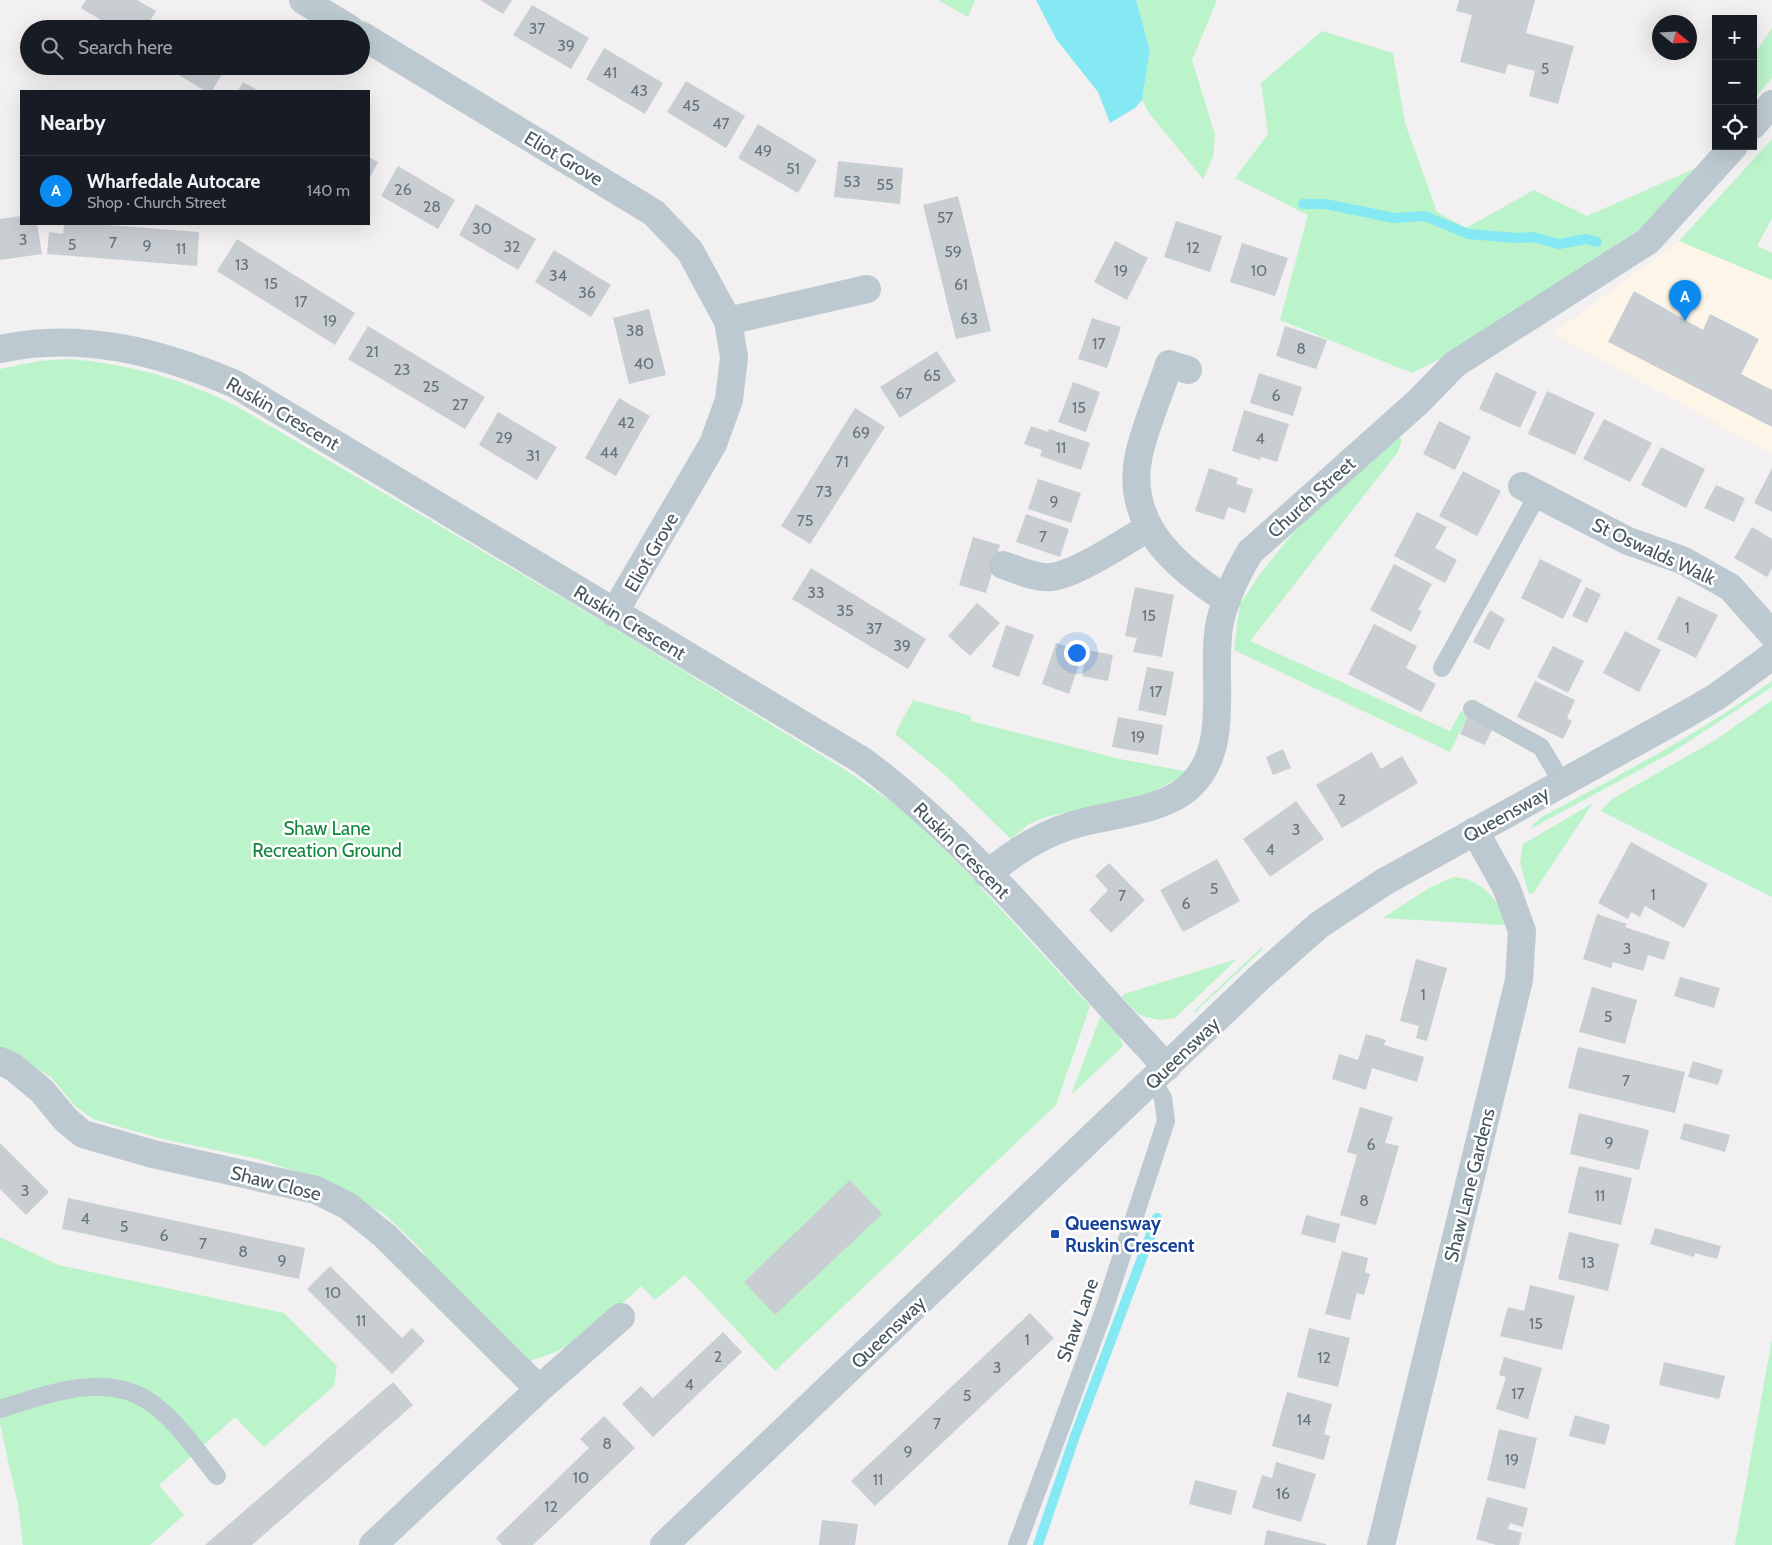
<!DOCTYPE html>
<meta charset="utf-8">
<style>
:root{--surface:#171b24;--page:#242831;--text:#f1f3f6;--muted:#9ea1a6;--line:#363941;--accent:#0b8bf1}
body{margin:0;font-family:Cabin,sans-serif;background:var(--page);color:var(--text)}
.controls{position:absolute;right:15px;top:15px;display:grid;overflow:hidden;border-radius:0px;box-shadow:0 5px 20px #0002}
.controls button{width:45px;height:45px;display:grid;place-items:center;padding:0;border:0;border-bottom:1px solid var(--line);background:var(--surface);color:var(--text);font:25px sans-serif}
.compass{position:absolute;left:1652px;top:15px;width:45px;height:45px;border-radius:50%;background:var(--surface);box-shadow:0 5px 20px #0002;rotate:108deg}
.you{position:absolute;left:1076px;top:652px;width:18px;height:18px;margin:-12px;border:4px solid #fff;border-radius:50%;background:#1a73e8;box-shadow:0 0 0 8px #1a73e833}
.badge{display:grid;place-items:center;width:32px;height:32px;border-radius:50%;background:var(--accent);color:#fff;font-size:16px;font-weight:700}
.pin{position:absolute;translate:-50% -41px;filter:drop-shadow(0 1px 2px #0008)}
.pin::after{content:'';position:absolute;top:26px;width:18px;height:15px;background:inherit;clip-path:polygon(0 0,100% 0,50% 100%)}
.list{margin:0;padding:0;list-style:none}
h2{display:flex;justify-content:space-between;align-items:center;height:65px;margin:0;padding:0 20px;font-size:21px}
h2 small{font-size:16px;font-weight:400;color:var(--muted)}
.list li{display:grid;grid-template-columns:32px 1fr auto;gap:15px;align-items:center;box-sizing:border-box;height:70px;padding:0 20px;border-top:1px solid var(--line)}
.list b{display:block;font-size:19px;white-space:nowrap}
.list p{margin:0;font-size:16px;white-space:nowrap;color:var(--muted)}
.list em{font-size:16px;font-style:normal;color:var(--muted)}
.icon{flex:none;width:28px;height:28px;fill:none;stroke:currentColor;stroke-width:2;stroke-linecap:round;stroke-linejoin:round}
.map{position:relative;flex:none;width:1772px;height:1545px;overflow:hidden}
.search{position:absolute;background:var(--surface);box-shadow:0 5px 20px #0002;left:20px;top:20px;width:350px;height:55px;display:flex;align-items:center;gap:12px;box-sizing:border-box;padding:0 18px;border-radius:28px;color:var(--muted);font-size:19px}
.panel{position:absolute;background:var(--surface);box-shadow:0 5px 20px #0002;left:20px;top:90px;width:350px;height:135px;border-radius:0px}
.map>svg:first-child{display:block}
.commercial{fill:#fdf5e8}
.green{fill:#bbf3ca}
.water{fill:#85e9f3}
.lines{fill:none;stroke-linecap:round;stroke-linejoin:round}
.stream{stroke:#85e9f3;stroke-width:10}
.building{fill:#c9ced3}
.service{stroke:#bcc9d0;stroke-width:18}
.minor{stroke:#bcc9d0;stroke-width:28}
.tertiary{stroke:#bcc9d0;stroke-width:28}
.transit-dot{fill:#1a4fb4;stroke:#fff;stroke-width:2}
.labels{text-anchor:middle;stroke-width:5;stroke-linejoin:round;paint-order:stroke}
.number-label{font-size:16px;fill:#67747c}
.street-label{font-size:19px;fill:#46565f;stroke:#fff}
.park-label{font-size:19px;fill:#10873d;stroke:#fff}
.transit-label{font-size:19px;font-weight:bold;fill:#164399;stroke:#fff;text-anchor:start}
</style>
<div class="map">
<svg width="1772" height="1545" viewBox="0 0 1772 1545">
<rect width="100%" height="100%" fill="#f2f0f0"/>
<!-- commercial -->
<path class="commercial" d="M1679,241l93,39v174l-219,-121z"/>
<!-- green -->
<path class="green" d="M938,0h37l-7,17z
M1136,0h81l-25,60 23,75 -2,22 -10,22 -54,-66 -7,-13 8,-50z
M1772,28v50l-19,22v-44z
M1322,31l71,22 12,70 32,89 29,16 68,-38 53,26 114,-50 -41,50 -207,136 -41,21 -132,-53 28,-105 -73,-37 33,-44 -7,-51z
M1772,139v79l-15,28 15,7v27l-93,-39z
M69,359c60,5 114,20 167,47l374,220 234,143 58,40 60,58 128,139 -34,99 -281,266 -90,-96 -30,25 -14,-14c-40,37 -61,62 -116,76l-95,-92 -8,-20 -39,-37 -62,-33 -62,-21 -101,-21 -65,-19 -18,-13 -23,-28 -28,-18 -24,-9v-682l39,-8z
M1396,434l6,6 -4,12 -148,189 200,90 11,-20 7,4 -18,37 -216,-102 6,-46 21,-31 33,-41z
M1772,681v6l-101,66 -139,75v-2l8,-8c79,-43 159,-84 232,-137z
M913,700l58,16v5l149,38 69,13 -47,26 -93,18 -20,8 -18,15 -69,-67 -47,-38z
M1772,700v197l-171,-86 11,-12 105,-60z
M1593,803l-59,89 -5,2 -9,-31 3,-19z
M1454,877c27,2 43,21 52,45l-3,3 -120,-7 46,-30z
M1262,947v3l-68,63v-2z
M1237,959l-62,59 -15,2 -14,-3 -9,-4 -15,-16 2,-3z
M1103,1016l16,20 4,10 -52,49 28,-75z
M0,1237l58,28 226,48 53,53 -3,20 -70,61 -29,-30 -76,68 25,30 -34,30h-127l-5,-40 -18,-81z
M1772,1339v206h-37z"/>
<!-- water -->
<path class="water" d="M1036,0h100l14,50 -8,50 -7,8 -25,15 -12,-31 -42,-53z"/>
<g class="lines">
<!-- stream -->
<path class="stream" d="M1303,204h22l69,14 31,-2 43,18 49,4 16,-1 26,7 27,-5 11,3
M1038,1545l37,-109 82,-218"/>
</g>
<!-- building -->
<path class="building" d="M86,0h51l19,11 -11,18h-29l-35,-21z
M480,0h32l-9,14z
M1459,0h76l-9,33 48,13 -16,58 -29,-8 6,-25 -27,-7 -3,10 -45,-12 12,-47 -16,-4z
M532,5l57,33 -18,31 -58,-34z
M604,48l59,35 -18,31 -59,-35z
M164,66h63l-15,25h-7z
M686,81l59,35 -19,32 -59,-36z
M243,82l16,9h-21z
M758,124l59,36 -19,33 -60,-35z
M369,157l9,5 -9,17z
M838,161l65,7 -3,36 -66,-7z
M398,166l57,34 -17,29 -57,-33z
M958,196l33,135 -35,8 -33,-134z
M476,204l60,35 -18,31 -59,-35z
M21,216v8h16l5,30 -42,6v-41z
M1176,221l46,15 -12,36 -46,-15z
M64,224h31l104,8 -2,34 -150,-12 2,-22 14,2z
M237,239l118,74 -20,32 -118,-74z
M1115,241l33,17 -21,42 -33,-18z
M1242,243l46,15 -13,38 -45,-14z
M554,250l57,35 -20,32 -56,-35z
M1634,291l69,39 7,-16 49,25 -18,35 31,16v37l-164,-85z
M649,309l17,66 -37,9 -16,-66z
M1092,318l29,9 -14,41 -29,-9z
M368,326l117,71 -20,32 -117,-70z
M1285,326l42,14 -11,29 -40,-13z
M937,351l19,30 -56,37 -20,-31z
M1496,372l41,20 -17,36 -41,-19z
M1259,373l43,14 -9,29 -43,-13z
M1073,382l27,10 -14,40 -28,-10z
M1547,391l48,22 -20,42 -47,-21z
M619,398l31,18 -34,60 -31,-18z
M855,408l30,19 -75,117 -29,-18z
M1244,410l45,14 -12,38 -16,-5 -1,3 -28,-9z
M498,412l59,35 -20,33 -58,-35z
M1604,419l48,24 -22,39 -47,-23z
M1439,421l32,16 -16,33 -32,-16z
M1031,426l17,6 1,-3 41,14 -9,27 -41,-14 2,-6 -18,-6z
M1661,447l44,22 -19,39 -45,-23z
M1209,468l29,10 -2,6 17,5 -8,24 -17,-6 -4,13 -29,-9z
M1772,468v44l-18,-9z
M1463,471l38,20 -24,45 -38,-20z
M1038,479l43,14 -10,30 -43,-14z
M1716,485l29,13 -11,24 -30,-14z
M1417,512l30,15 -12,21 22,12 -12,23 -51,-27z
M1026,514l43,15 -9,28 -44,-15z
M1752,527l20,12v30l-5,8 -33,-19z
M973,537l27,8 -14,48 -27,-8z
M1540,559l42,21 -19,39 -42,-21z
M1394,564l38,20 -14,26 4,1 -11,21 -41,-22z
M811,568l115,71 -18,30 -116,-70z
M1135,587l39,8 -12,62 -29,-5 4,-14 -12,-2z
M1586,587l15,7 -14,29 -15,-7z
M1678,596l40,19 -22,43 -39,-19z
M977,603l23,20 -30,33 -22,-20z
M1490,610l15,9 -16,31 -16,-8z
M1374,624l43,22 -11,22 30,16 -15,28 -73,-38z
M1006,625l28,10 -15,42 -27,-10z
M1625,631l36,19 -22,42 -36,-19z
M1056,643l27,9 -14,42 -27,-10z
M1553,646l31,15 -16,32 -31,-16z
M1087,650l26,5 -5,26 -26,-5z
M1147,667l27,5 -8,44 -28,-6z
M1535,681l40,19 -8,18 5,3 -9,18 -46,-22z
M1468,715l25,12 -8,18 -25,-11z
M1118,717l45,8 -5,30 -46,-8z
M1283,749l8,19 -18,7 -7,-18z
M1372,752l9,17 21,-13 16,27 -76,45 -26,-43z
M1296,801l28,38 -54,38 -27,-38z
M1631,842l77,42 -24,44 -39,-22 -5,11 -9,-5 -3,7 -30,-16z
M1217,859l23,42 -57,31 -23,-42z
M1109,863l36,37 -34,33 -22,-23 19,-20 -13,-14z
M1597,914l30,10 -2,3 45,15 -6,18 -16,-5 -5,16 -30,-9 -2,6 -28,-9z
M1416,959l31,9 -20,73 -11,-3 3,-12 -19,-5z
M1680,977l40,11 -6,20 -40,-12z
M1592,987l45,13 -12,44 -46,-12z
M1366,1034l20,6 -2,5 40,12 -7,25 -45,-14 -6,22 -34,-11 7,-25 19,6z
M1578,1047l107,25 -10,41 -107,-25z
M1693,1061l30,9 -5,15 -30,-8z
M1360,1107l33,10 -8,26 14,3 -23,79 -36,-10 17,-60 -10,-3z
M1579,1113l70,17 -10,40 -69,-16z
M1684,1123l46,12 -5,17 -45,-13z
M0,1143l49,49 -23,23 -26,-26z
M1579,1166l53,12 -11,47 -53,-12z
M850,1180l32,34 -107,101 -31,-33z
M68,1198l237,50 -6,31 -237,-50z
M1306,1215l34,9 -5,19 -34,-9z
M1655,1228l66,18 -4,13 -22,-6 -1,4 -44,-13z
M1569,1232l50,12 -11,47 -50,-12z
M1342,1251l26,7 -3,14 5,2 -6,21 -7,-2 -7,27 -25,-6z
M330,1266l72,72 10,-10 13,13 -33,33 -85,-85z
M1530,1285l45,11 -13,54 -62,-14 8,-29 16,4z
M1030,1313l24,25 -179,168 -24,-25z
M1309,1328l41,10 -12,49 -41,-10z
M723,1332l19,20 -89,85 -31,-33 19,-18 12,12z
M1504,1357l38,11 -14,51 -32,-10 10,-32 -7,-2z
M1664,1362l61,14 -6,23 -60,-14z
M393,1382l20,23 -161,140h-47z
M1287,1392l45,12 -8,30 6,2 -6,24 -52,-14z
M1575,1415l35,10 -5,20 -36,-9z
M604,1416l31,32 -102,97h-31l-6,-7 93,-90 -9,-9z
M1499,1429l38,9 -12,51 -38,-9z
M1276,1462l40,12 -15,48 -49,-14 10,-33 10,3z
M1195,1480l42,11 -6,24 -42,-11z
M1487,1497l41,11 -5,19 -13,-4 -2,6 14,4 -3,12h-23l-20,-6z
M822,1520l36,4 -3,21h-36z
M1267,1530l59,14v1h-62z"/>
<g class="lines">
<!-- service -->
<path class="service" d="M1442,668l96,-174
M1472,709l69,38 22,37
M0,1409c46,-14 102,-37 147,-9 27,17 50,51 70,76
M1017,1545l86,-232 63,-192 -3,-23 -10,-17"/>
<!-- minor -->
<path class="minor" d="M303,0l47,29
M361,35l293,178 36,38 38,70 6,36 -5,43 -16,44 -99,169
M1753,125l19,-21
M728,321l139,-32
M0,349c81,-18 160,3 235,35l628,377c115,86 205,203 304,306
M1188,370l-19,-6c-9,29 -23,60 -30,90 -15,69 35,112 88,146
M1522,486l106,55 54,19 48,27 42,47
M1003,565c15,5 33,14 49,12 25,-3 72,-35 96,-49
M987,874c30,-24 59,-43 97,-52 31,-8 79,-12 104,-34 46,-40 21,-114 32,-167 6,-25 17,-47 30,-69l168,-150 37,-38 193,-123 86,-95
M0,1061l13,6 29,24 24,29 17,14 70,20 163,36 32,16 37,30 154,153
M373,1545l166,-156 82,-72
M1381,1545l138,-565 3,-49 -16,-44 -31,-56"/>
<!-- tertiary -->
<path class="tertiary" d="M664,1545l595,-567 60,-53 65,-43 301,-167 31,-18 56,-41"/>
</g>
<!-- markers -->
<rect class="transit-dot" x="1050" y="1229" width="10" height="10" rx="2.5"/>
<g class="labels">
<!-- number labels -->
<g class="number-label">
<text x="537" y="34">37</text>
<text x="566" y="51">39</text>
<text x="1545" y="74">5</text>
<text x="610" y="78">41</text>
<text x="639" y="96">43</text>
<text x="691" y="111">45</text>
<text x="721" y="129">47</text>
<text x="763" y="156">49</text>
<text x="793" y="174">51</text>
<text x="852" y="187">53</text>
<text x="885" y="190">55</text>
<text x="403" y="195">26</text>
<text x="432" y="212">28</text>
<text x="945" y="223">57</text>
<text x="482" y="234">30</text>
<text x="23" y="245">3</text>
<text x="113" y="248">7</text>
<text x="72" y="250">5</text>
<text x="147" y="251">9</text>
<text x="512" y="252">32</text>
<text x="1193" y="253">12</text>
<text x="181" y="254">11</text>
<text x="953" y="257">59</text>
<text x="242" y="270">13</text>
<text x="1121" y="276">19</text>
<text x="1259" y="276">10</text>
<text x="558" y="281">34</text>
<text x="271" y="289">15</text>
<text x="961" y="290">61</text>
<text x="587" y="298">36</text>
<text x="301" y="307">17</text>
<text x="969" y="324">63</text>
<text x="330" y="326">19</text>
<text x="635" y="336">38</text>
<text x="1099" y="349">17</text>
<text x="1301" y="354">8</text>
<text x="372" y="357">21</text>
<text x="644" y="369">40</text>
<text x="402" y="375">23</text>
<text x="932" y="381">65</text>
<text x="431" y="392">25</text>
<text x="904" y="399">67</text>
<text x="1276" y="401">6</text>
<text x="460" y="410">27</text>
<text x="1079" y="413">15</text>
<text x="626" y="428">42</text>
<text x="861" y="438">69</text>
<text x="504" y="443">29</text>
<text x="1260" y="444">4</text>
<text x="1061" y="453">11</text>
<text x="609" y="458">44</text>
<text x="533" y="461">31</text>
<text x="842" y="467">71</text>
<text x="824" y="497">73</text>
<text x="1054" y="507">9</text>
<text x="805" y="526">75</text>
<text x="1043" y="542">7</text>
<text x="816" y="598">33</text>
<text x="845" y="616">35</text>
<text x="1149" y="621">15</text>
<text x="1687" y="633">1</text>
<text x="874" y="634">37</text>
<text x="902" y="651">39</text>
<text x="1156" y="697">17</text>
<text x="1138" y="742">19</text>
<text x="1342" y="805">2</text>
<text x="1296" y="835">3</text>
<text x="1270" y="855">4</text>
<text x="1214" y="894">5</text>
<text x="1653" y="900">1</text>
<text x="1122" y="901">7</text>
<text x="1186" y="909">6</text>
<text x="1627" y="954">3</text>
<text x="1423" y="1000">1</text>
<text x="1608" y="1022">5</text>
<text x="1626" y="1086">7</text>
<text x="1609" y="1148">9</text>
<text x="1371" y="1150">6</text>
<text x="25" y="1196">3</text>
<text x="1600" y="1201">11</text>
<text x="1364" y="1206">8</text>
<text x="85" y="1224">4</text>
<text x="124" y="1232">5</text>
<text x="164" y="1241">6</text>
<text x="203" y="1249">7</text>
<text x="243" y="1257">8</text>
<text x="282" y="1266">9</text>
<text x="1588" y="1268">13</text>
<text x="333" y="1298">10</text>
<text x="361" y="1326">11</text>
<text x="1536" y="1329">15</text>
<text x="1027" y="1345">1</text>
<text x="718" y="1362">2</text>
<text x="1324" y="1363">12</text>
<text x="997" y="1373">3</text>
<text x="689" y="1390">4</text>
<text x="1518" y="1399">17</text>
<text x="967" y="1401">5</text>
<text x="1304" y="1425">14</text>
<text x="937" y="1429">7</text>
<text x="607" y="1449">8</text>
<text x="908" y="1457">9</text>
<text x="1512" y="1465">19</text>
<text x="581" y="1483">10</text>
<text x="878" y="1485">11</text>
<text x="1283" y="1499">16</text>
<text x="551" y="1512">12</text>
</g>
<!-- street labels -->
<g class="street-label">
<text transform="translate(564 158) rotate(31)" y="7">Eliot Grove</text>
<text transform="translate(283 413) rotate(30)" y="7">Ruskin Crescent</text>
<text transform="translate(1311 497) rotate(-42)" y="7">Church Street</text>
<text transform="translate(1654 551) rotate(25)" y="7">St Oswalds Walk</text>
<text transform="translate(651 552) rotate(-60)" y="7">Eliot Grove</text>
<text transform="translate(630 622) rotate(31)" y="7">Ruskin Crescent</text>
<text transform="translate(1506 814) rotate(-29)" y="7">Queensway</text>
<text transform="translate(962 850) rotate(45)" y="7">Ruskin Crescent</text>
<text transform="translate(1182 1053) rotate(-44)" y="7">Queensway</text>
<text transform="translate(276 1183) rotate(14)" y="7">Shaw Close</text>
<text transform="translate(1469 1185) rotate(-76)" y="7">Shaw Lane Gardens</text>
<text transform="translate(1077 1320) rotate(-70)" y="7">Shaw Lane</text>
<text transform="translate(888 1332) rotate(-44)" y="7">Queensway</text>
</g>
<!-- park labels -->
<g class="park-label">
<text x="327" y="835">Shaw Lane<tspan x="327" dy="22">Recreation Ground</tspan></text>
</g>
<!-- transit labels -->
<g class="transit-label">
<text x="1065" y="1230">Queensway<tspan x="1065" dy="22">Ruskin Crescent</tspan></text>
</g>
</g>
</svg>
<div class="controls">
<button>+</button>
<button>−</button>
<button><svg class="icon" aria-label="locate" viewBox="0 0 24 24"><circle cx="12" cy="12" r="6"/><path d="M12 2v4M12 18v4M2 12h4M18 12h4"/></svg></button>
</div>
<svg class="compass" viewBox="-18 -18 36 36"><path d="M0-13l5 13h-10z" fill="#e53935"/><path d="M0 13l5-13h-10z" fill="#9ea1a6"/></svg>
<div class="you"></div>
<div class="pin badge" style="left:1685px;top:321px">A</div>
<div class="search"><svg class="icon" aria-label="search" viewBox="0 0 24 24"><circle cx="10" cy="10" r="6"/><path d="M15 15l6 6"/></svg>Search here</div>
<section class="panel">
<h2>Nearby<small></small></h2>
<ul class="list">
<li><span class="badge">A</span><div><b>Wharfedale Autocare</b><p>Shop · Church Street</p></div><em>140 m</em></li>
</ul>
</section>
</div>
